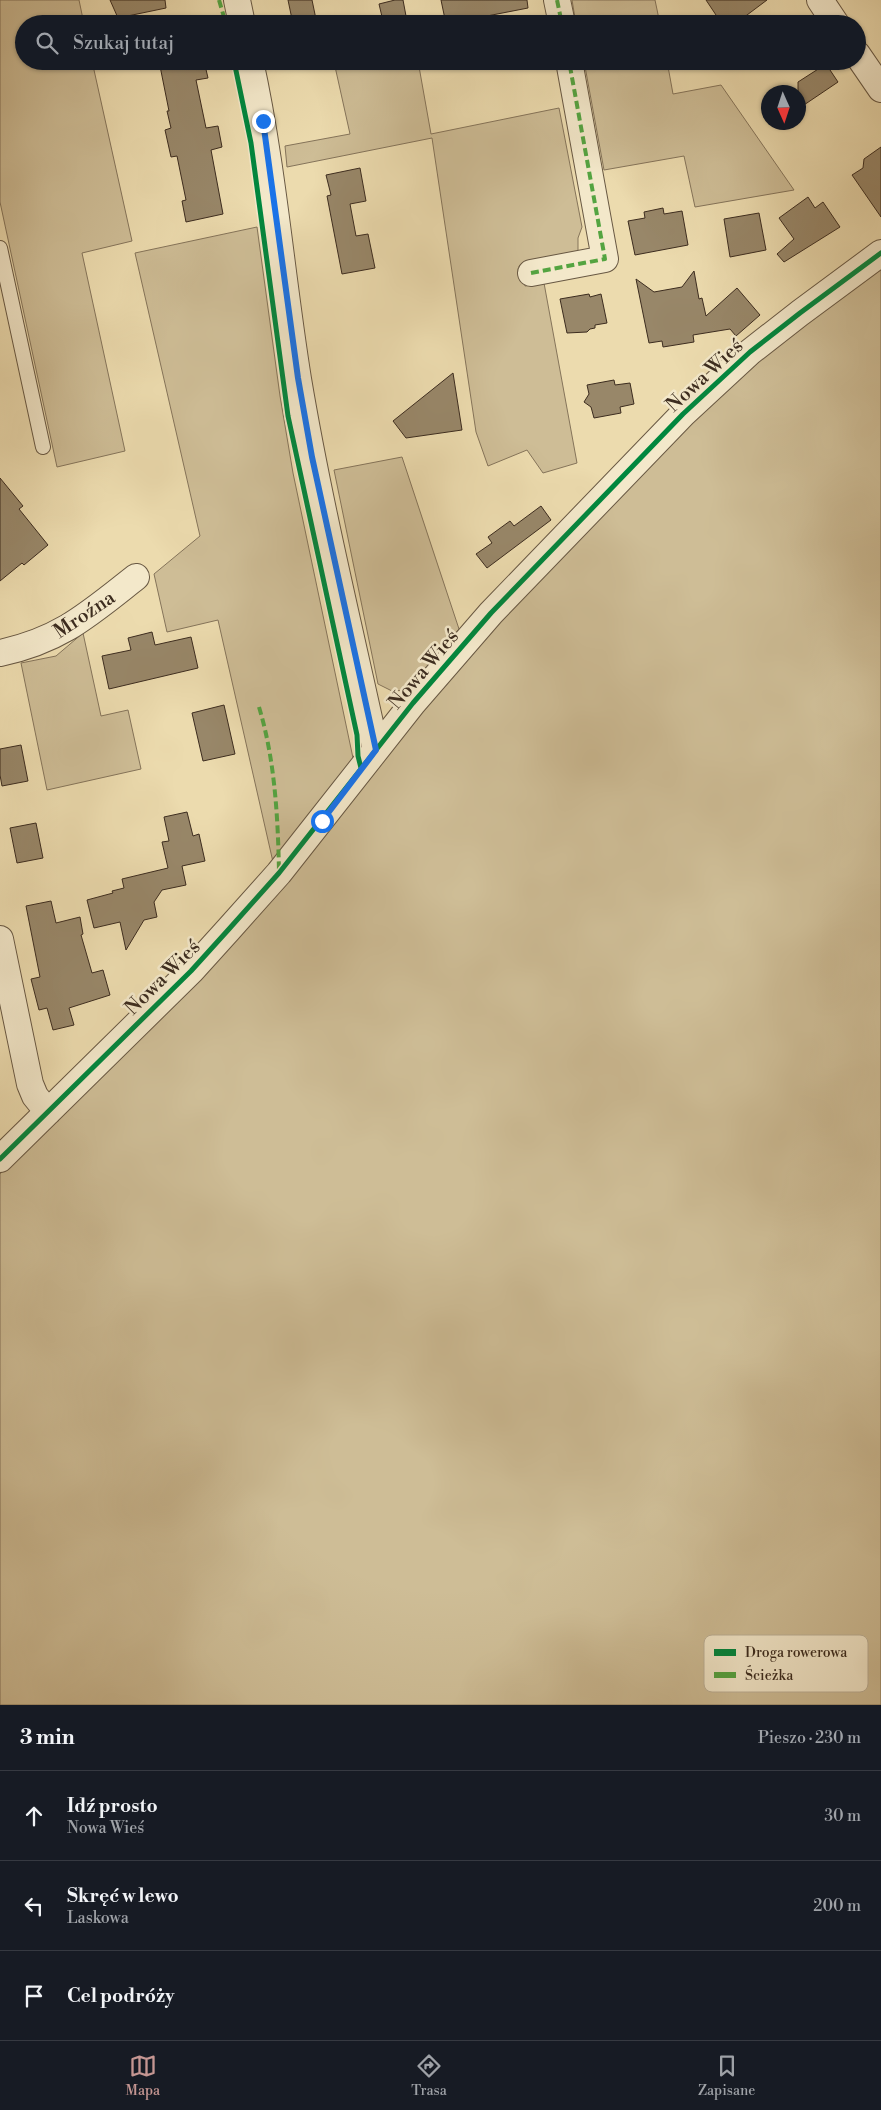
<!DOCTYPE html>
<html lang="pl">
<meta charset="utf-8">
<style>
:root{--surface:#171b24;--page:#242831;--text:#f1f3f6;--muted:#9ea1a6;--line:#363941;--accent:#c59692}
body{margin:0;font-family:"Libre Bodoni",serif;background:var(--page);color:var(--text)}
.compass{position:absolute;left:761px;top:85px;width:45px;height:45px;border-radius:50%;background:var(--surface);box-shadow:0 1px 4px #0004;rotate:177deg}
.stop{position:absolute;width:15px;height:15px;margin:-11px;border:4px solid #1a73e8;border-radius:50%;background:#fff}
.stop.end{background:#1a73e8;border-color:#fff;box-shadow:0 1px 5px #0008}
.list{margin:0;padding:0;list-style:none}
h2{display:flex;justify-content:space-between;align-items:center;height:65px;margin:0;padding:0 20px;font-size:21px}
h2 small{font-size:16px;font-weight:400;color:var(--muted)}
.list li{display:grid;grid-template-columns:32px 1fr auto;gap:15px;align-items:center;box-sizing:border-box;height:90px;padding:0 20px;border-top:1px solid var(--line)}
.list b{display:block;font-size:19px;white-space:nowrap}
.list p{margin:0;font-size:16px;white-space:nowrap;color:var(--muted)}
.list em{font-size:16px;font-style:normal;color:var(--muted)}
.icon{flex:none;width:28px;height:28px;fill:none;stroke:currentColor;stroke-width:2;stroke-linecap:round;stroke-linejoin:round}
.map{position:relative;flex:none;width:881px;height:1705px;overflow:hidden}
.search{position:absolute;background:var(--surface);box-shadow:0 1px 4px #0004;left:15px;right:15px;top:15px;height:55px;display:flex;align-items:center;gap:12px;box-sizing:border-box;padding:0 18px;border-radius:28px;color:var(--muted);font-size:19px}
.sheet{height:335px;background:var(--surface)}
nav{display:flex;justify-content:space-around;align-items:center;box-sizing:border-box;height:70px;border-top:1px solid var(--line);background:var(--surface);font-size:14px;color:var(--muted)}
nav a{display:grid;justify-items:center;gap:2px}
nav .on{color:var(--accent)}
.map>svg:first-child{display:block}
.green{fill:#cebd96;stroke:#85745a}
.building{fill:#988769;stroke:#3c2c1f}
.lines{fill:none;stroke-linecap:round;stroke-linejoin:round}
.service-casing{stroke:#685843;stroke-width:16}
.minor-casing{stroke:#685843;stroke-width:28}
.service{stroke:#f3e8ca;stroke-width:14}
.minor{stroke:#f3e8ca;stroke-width:26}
.quiet{stroke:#54a441;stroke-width:4;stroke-dasharray:8 4;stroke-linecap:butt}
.cycleway-casing{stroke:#f3e8ca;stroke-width:8}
.cycleway{stroke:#00873e;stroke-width:5}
.route{stroke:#1a73e8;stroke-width:6}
.labels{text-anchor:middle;stroke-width:5;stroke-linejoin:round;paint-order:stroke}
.street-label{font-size:20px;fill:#3c2c1f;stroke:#f3e8ca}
.key{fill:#f3e8ca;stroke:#bcb097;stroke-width:1}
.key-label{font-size:14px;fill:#3c2c1f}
</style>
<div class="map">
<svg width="881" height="1705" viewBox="0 0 881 1705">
<rect width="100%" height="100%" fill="#ecdbae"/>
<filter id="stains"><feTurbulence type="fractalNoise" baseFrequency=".004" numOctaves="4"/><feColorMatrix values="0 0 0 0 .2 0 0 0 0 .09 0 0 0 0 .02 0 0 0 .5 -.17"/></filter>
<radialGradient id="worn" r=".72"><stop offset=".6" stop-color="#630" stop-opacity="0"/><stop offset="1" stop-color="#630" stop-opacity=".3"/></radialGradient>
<!-- green -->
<path class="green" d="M0,0h79l5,24h-60v37h68l40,180 -50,12 43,198 -68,16 -57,-265z
M572,0h83l5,24h-84z
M338,61h80l13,73 128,-26 23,119 -4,11v14l-4,4 -55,10 6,20 19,-3 33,180 -34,10 -16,-23 -39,16 -12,-34 -44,-294 -145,29 -2,-21 65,-12 -16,-72z
M584,61h83l6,33 48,-9 73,105 -99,17 -11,-51 -80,14z
M257,227l23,169 13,77 60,285 -80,104 -55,-242 -51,12 -13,-58 46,-38 -65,-283z
M881,263v1442h-881v-531l90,-89 428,-487 219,-222z
M402,457l57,172 -51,61 -16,1 -14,-7 -44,-214z
M83,633l18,83 27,-6 13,59 -94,21 -26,-127 35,-7z"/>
<!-- building -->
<path class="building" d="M110,0h55l1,8 -48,10z
M288,0h24l5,24h-24z
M395,0h8l3,16 -23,5 -4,-17z
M441,0h86l1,8 -82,16z
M706,0h61l-32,24h-13z
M159,61h45l4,17 -12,2 10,48 12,-2 4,21 -11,3 12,64 -37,8 -4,-21 4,-1 -9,-44 -6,1 -6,-27 6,-2 -4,-17h2z
M826,64l12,18 -40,27v-27z
M881,147v70l-29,-42 11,-7 1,-9z
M360,168l6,33 -16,3 6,32 12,-2 7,34 -33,6 -15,-78 4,-1 -5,-20z
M808,197l7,11 8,-6 17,25 -56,35 -7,-8 17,-15 -15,-21z
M663,208l1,6 18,-3 6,34 -53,10 -7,-34 17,-3 -1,-6z
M759,213l7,37 -36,7 -6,-38z
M694,271l5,28 3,-1 4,18 31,-28 23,27 -24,21 -6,-7 -37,6 1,7 -31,5 -1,-6 -13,2 -13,-64 18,13 28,-5z
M589,294l1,3 11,-3 6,29 -12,2v3l-5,1 -3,3 -20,1 -7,-34z
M453,373l9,57 -56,8 -13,-17z
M614,380l1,5 15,-2 4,21 -14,3 1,6 -27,5 -3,-11 -7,-5 5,-8 -2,-9z
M0,478l23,28 -4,3 29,36 -24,20 -2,-2 -22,18z
M541,506l10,14 -64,48 -11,-14 16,-11 -4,-6 22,-16 4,5z
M152,632l3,13 36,-8 7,31 -89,21 -7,-33 29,-6 -3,-12z
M224,705l11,49 -32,7 -11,-48z
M21,745l7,36 -26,5 -2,-11v-26z
M187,812l6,24 6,-2 6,27 -23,5 4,19 -24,5 -8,12 3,15 -13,3 -18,30 -6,-28 -26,6 -7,-28 26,-7 -1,-2 12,-3 -2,-9 46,-11 -6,-26 7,-1 -5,-24z
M36,823l7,35 -26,5 -7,-35z
M51,901l5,22 24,-6 3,17 -2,1 11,38 11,-3 7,25 -41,13 5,17 -21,5 -6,-22 -8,2 -8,-31 9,-2 -14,-71z"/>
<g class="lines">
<!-- service casing -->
<g class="service-casing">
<path id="service" d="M0,248l43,199"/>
</g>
<!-- minor casing -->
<g class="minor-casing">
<path id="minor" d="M237,0l5,24
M557,0l5,24
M820,0l16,24
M857,54l24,35
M250,61c23,105 31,212 48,318 21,125 51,247 78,371
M531,273l74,-14 -36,-198
M0,653c61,-13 89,-39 136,-76
M0,939l30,145 5,12 13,16
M0,1159l191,-188 38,-42 50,-56 134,-170 78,-90 192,-199 67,-62 50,-39 81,-60"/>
</g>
<!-- service -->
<use href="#service" class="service"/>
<!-- minor -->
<use href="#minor" class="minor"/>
<!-- quiet -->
<path class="quiet" d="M219,0l7,24
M557,0l5,24
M531,273l74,-14 -36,-198
M259,707c16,53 19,111 20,166"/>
<!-- cycleway casing -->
<g class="cycleway-casing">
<path id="cycleway" d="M234,61l17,82 37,273 69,319 1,21 3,12
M0,1159l191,-188 38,-42 50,-56 134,-170 78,-90 192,-199 67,-62 50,-39 81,-60"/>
</g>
<!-- cycleway -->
<use href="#cycleway" class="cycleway"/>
</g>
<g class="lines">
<!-- route -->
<path class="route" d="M263,121l35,257 14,79 64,293 -54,71"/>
</g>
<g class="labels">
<!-- street labels -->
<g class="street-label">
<text transform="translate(704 375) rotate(-43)" y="7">Nowa Wieś</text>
<text transform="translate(84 614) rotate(-34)" y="7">Mroźna</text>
<text transform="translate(423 669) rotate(-50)" y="7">Nowa Wieś</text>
<text transform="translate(162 977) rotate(-45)" y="7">Nowa Wieś</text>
</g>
</g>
<!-- legend -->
<rect x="704" y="1635" width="164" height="57" rx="8" class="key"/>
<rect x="714" y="1649" width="22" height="7" fill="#00873e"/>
<rect x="714" y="1672" width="22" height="6" fill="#54a441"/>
<g class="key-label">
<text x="745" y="1657">Droga rowerowa</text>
<text x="745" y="1680">Ścieżka</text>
</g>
<rect width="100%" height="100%" filter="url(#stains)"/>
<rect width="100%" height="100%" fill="url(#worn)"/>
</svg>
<svg class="compass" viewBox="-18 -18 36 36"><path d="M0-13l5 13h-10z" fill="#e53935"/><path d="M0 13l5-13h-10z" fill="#9ea1a6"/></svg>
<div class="stop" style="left:322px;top:821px"></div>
<div class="stop end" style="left:263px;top:121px"></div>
<div class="search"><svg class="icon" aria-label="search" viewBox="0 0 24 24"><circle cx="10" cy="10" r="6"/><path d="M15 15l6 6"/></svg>Szukaj tutaj</div>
</div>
<section class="sheet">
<h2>3 min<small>Pieszo · 230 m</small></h2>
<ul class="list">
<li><svg class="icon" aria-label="ahead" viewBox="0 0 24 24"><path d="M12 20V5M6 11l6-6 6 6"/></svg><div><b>Idź prosto</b><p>Nowa Wieś</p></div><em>30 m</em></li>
<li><svg class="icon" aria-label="left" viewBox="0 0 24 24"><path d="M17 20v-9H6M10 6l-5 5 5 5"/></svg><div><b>Skręć w lewo</b><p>Laskowa</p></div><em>200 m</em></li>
<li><svg class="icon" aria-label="arrive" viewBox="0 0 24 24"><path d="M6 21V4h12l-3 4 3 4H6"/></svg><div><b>Cel podróży</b></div></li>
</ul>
</section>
<nav>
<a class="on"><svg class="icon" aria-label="map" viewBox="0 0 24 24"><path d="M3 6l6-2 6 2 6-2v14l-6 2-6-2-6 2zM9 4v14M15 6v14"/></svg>Mapa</a>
<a><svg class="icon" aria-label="directions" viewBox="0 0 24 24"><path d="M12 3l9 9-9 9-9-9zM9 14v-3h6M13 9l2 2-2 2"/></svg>Trasa</a>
<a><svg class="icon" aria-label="saved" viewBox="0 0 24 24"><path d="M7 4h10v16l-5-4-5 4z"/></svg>Zapisane</a>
</nav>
